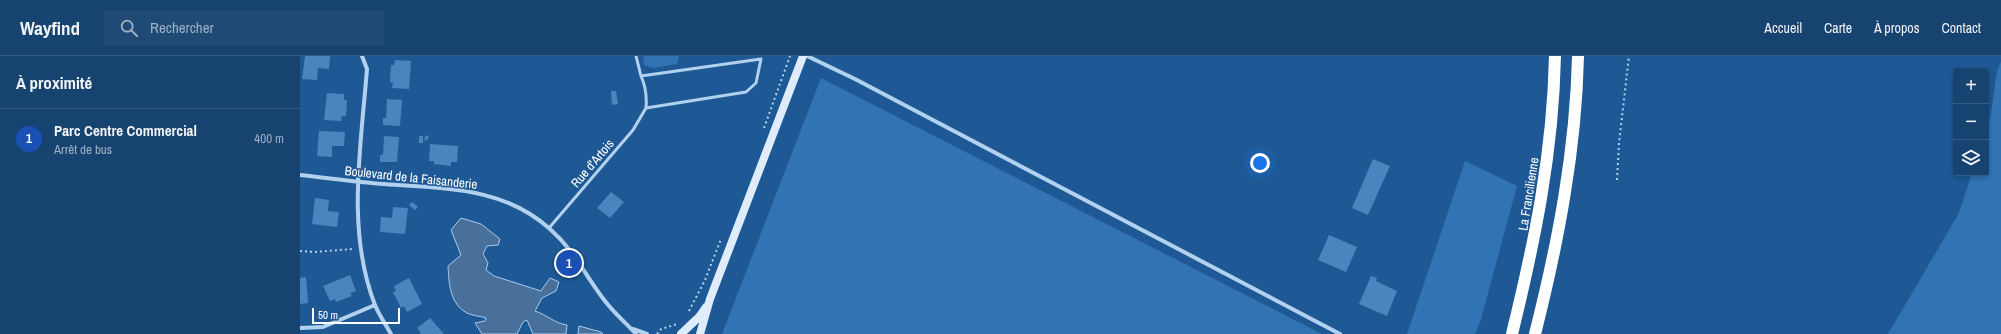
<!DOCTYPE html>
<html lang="fr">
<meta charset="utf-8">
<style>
:root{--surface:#164370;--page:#1f4a75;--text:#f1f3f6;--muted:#9eb0c3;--line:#355c83;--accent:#fdcc71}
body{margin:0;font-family:"Archivo Narrow",sans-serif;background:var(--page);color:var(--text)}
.controls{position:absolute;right:12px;top:12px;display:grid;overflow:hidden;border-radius:4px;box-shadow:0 2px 6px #0003}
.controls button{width:36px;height:36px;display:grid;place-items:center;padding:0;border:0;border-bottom:1px solid var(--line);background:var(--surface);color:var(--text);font:20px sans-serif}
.scale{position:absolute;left:12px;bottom:10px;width:88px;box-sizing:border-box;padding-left:4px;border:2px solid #fff;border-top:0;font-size:11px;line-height:14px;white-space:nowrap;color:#fff;-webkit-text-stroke:3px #1e5995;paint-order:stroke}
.you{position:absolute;left:960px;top:107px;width:14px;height:14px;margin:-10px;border:3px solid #fff;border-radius:50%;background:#1a73e8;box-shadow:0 0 0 6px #1a73e833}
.badge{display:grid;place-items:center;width:26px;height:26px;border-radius:50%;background:var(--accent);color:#fff;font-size:13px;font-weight:700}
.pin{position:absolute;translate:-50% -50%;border:2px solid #fff;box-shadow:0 1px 4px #0006}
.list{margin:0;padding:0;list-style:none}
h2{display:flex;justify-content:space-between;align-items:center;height:52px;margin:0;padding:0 16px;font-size:17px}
h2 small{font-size:13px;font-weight:400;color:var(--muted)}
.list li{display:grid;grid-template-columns:26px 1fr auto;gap:12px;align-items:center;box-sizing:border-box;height:60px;padding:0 16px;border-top:1px solid var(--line)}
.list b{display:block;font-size:15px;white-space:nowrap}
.list p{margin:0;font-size:13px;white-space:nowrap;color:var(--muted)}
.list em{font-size:13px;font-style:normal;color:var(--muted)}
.icon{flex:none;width:22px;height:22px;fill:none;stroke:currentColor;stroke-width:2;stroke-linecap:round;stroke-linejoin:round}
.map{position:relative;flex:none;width:1701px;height:278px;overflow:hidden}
header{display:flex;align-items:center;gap:24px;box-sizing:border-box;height:56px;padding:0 20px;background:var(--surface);border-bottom:1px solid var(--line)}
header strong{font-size:19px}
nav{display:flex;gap:22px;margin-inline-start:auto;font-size:14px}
.search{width:280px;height:36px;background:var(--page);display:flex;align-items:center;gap:10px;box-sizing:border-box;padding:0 14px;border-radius:4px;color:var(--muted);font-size:15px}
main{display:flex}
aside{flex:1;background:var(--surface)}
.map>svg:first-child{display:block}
.green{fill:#3274b3}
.water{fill:#48709b;stroke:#a5ccf0}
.building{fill:#4a85be}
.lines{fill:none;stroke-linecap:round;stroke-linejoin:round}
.path{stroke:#b1d1ef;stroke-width:2;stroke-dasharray:2 3;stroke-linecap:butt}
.lane{stroke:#b1d1ef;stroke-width:3}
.street{stroke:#b1d1ef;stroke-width:4}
.secondary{stroke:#deecfb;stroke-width:8}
.highway{stroke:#fff;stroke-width:12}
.labels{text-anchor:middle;stroke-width:3;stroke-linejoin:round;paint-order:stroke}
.street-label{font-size:13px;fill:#fff;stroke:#1e5995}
</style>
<header>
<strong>Wayfind</strong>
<div class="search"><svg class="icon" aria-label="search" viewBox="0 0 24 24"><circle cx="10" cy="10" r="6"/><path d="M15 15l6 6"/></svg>Rechercher</div>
<nav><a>Accueil</a><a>Carte</a><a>À propos</a><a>Contact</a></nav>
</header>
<main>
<aside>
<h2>À proximité<small></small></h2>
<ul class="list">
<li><span class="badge" style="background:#1a4fb4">1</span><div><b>Parc Centre Commercial</b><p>Arrêt de bus</p></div><em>400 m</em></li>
</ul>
</aside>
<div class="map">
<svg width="1701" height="278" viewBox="0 0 1701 278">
<rect width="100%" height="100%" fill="#1e5995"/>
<!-- green -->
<path class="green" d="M379,0l-2,8 -24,4 -9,-3 -1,-9z
M1701,6v272h-113l71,-121 13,-40h14v-39l3,-8 8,-55z
M521,22l501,256h-600z
M1165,105l52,25 -36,133 -6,15h-68z"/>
<!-- water -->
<path class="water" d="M161,162l20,6 19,15 -2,6 -11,1 -4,8 5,9 -2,7 8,6 47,15 9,-13 9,4 -3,9 -14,7 -7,13c12,4 19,12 32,14l-1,9h-33l-6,-14 -4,2 -6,12h-35l-7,-11 10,-2 1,-3c-6,-2 -13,-2 -19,-5 -17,-9 -18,-29 -19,-47l13,-11 -10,-25z
M279,270l22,6 2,2h-25z"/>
<!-- building -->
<path class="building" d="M5,0h25l-1,13 -11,-1 -1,12 -15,-1z
M95,4l16,1 -2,28 -17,-1 1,-5 -3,-1 1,-17h3z
M311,35h5l2,13 -6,1z
M27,37l17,1v6h3l-1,16h-4l-1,5 -17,-1z
M87,43l15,1 -2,26 -17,-1v-7h3z
M19,75l26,1 -1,14h-12v11l-15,-1z
M127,79l2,2 -3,4 -2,-3z
M84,80l15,1 -2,25h-17v-7h3z
M119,80h4v7h-4z
M130,88l28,2 -1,16h-6v4l-17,-2v-3h-5z
M1073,103l17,7 -22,49 -16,-7z
M311,136l13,10 -14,16 -13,-10z
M15,142l14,2 -1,11 11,1 -2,15 -25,-3z
M112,146l6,5 -3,3 -6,-5z
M93,151l15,1 -3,26 -25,-2 1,-15 11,1z
M1029,179l28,12 -11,25 -28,-12z
M50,219l6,16 -6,2 2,3 -16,6 -1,-3 -5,2 -7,-15z
M1071,220l6,2 -1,3 21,10 -10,25 -28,-12z
M6,221l2,26 -8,1v-26z
M109,222l13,26 -15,8 -3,-6 -3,2 -8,-16 3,-1 -2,-5z
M130,262l14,16h-25l2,-1 -4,-5z"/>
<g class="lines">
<!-- path -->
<path class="path" d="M464,72l26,-72
M1317,124l2,-37 10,-87
M0,195l14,1 39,-3
M389,255l16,-31 16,-41
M357,278l4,-5 16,-5"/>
<!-- lane -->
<path class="lane" d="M336,0l5,20
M461,3l-5,24 -10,9 -100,16c1,-12 0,-21 -5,-32z
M249,172l84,-98 13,-22"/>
<!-- street -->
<path class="street" d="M62,0l5,13c-6,77 -21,162 8,236 4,10 11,20 16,29
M507,0l48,23 485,255
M0,119c28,3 56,7 84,9 60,5 118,2 166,45 26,23 35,47 55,72 9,12 21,22 31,33
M0,272l23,-1 52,-22
M333,273l14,5"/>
<!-- secondary -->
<path class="secondary" d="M381,278l18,-17 7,-10
M400,278l10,-35 93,-243"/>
<!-- highway -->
<path class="highway" d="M1212,278c23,-94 41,-181 43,-278
M1235,278c23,-91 41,-184 43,-278"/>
</g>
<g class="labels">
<!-- street labels -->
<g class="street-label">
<text transform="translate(292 107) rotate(-50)" y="5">Rue d'Artois</text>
<text transform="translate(111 121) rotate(6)" y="5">Boulevard de la Faisanderie</text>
<text transform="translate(1228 138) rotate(-81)" y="5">La Francilienne</text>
</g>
</g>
</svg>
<div class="controls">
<button>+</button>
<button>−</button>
<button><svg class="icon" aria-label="layers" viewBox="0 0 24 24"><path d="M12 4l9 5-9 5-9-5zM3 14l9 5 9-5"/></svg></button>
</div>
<div class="scale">50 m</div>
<div class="you"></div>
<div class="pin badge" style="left:269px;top:207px;background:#1a4fb4">1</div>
</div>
</main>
